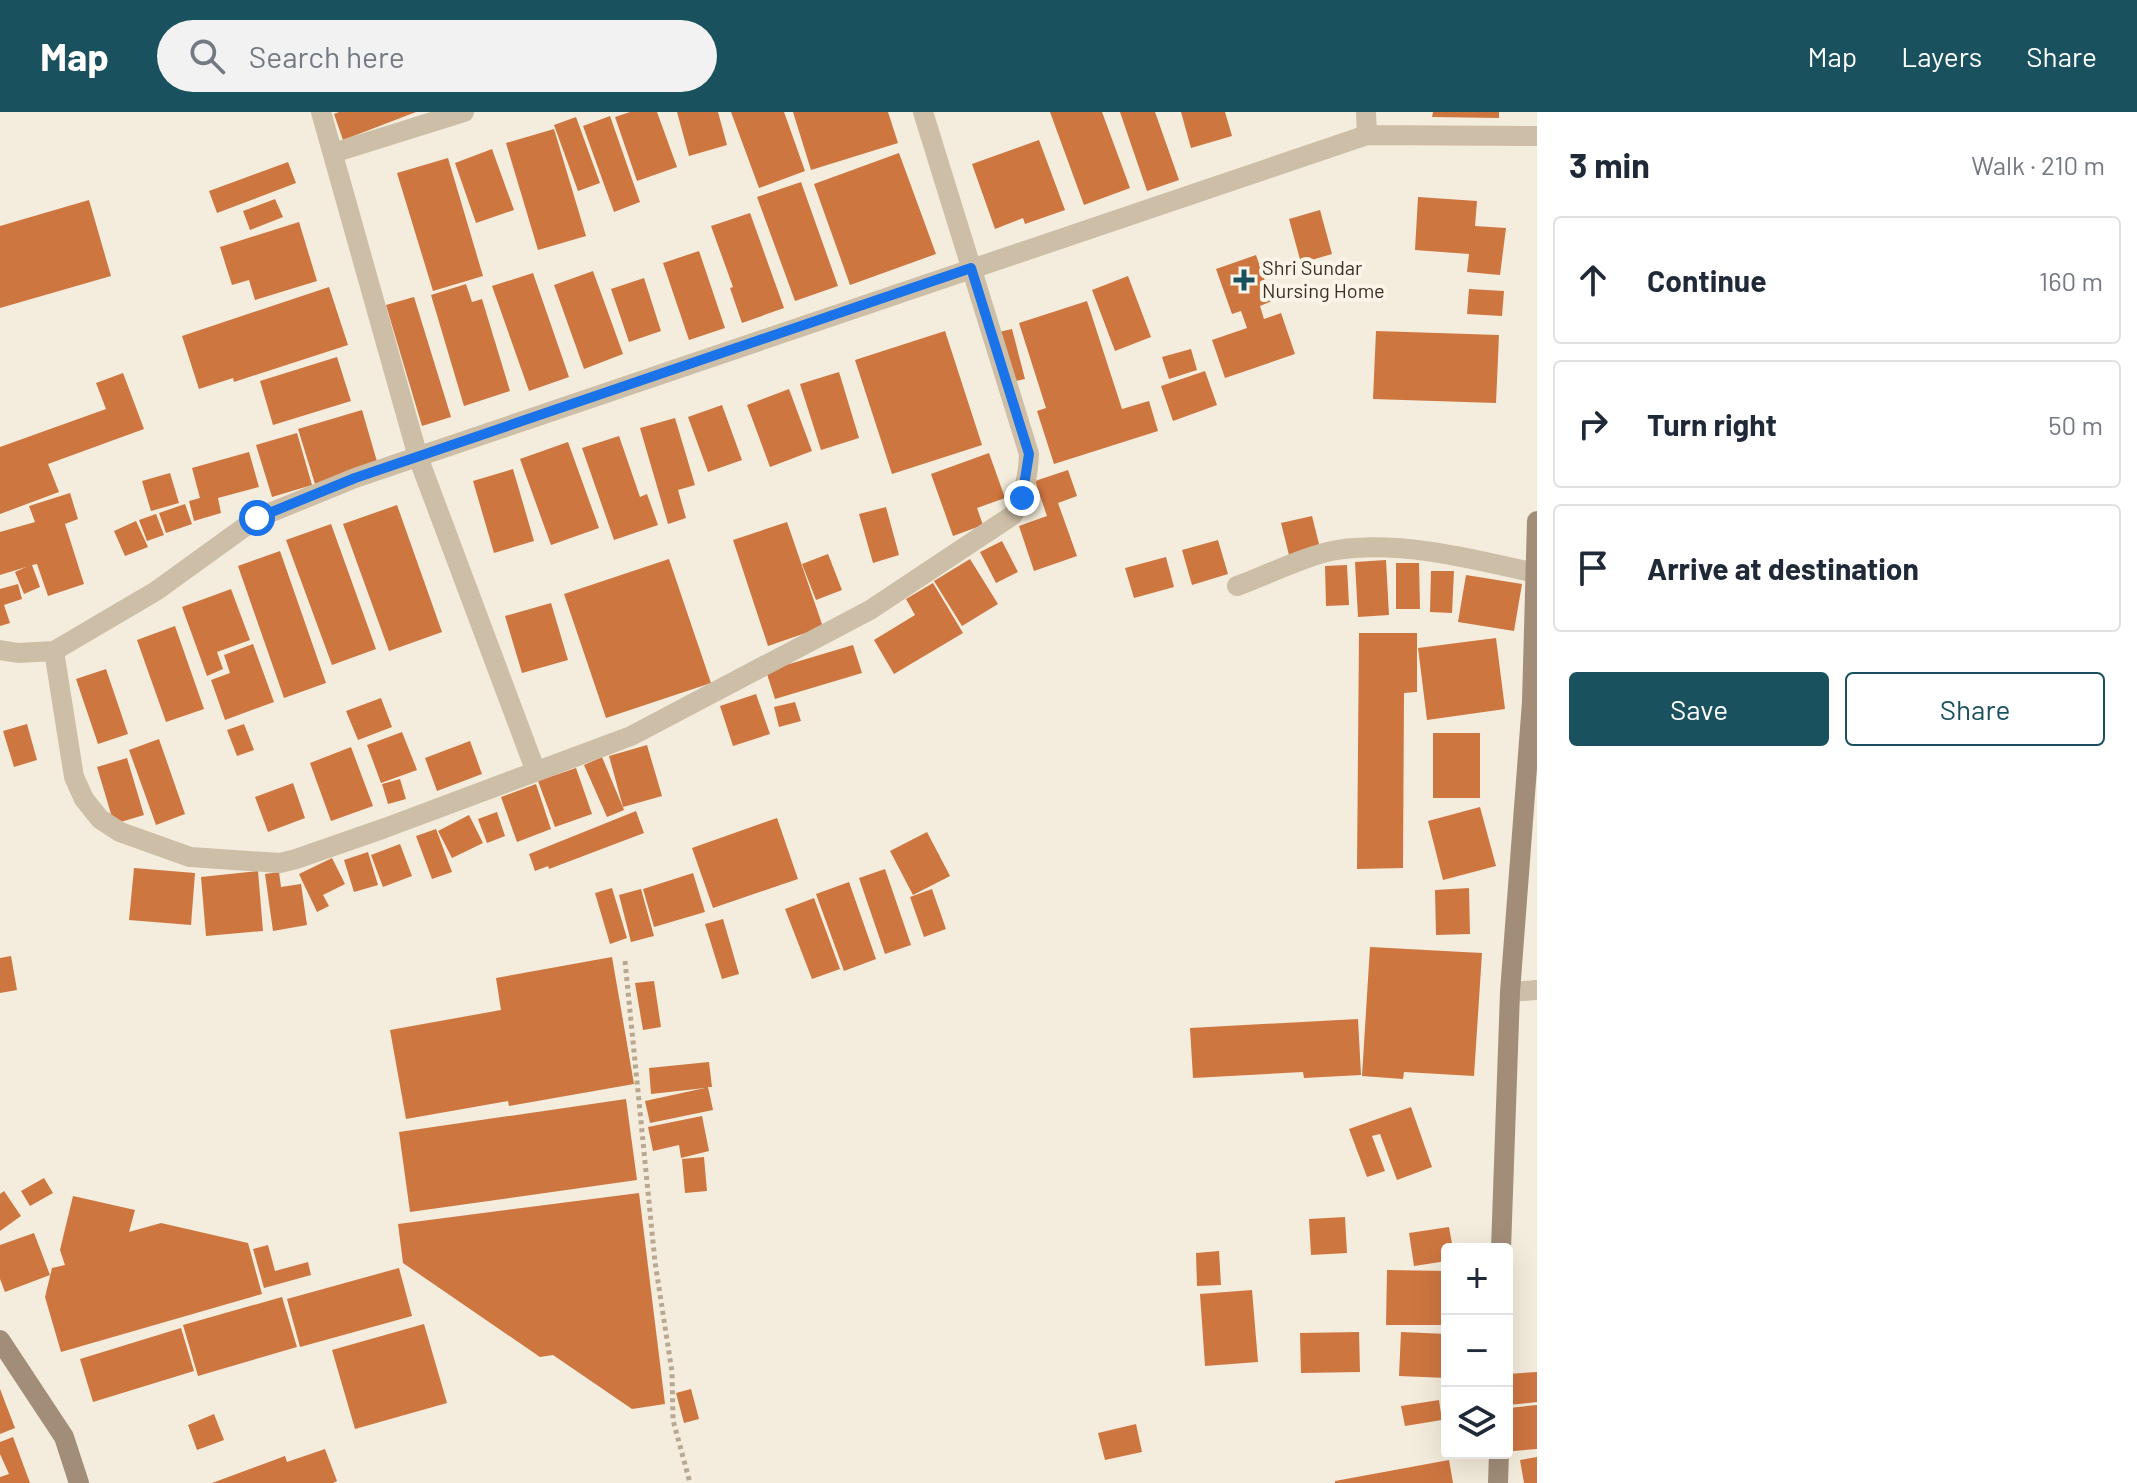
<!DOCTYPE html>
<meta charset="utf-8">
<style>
:root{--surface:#fff;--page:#f2f2f3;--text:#1f2937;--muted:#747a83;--line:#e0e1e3;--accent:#1a515e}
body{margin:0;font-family:Barlow,sans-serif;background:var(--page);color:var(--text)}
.controls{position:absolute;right:24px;bottom:24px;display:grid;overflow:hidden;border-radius:8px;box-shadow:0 8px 32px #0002}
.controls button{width:72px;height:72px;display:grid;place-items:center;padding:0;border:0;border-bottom:2px solid var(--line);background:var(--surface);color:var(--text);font:40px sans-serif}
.stop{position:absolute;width:24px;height:24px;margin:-18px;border:6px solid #1a73e8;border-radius:50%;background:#fff}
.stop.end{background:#1a73e8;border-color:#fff;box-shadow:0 2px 8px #0008}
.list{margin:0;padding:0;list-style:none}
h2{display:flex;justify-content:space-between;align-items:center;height:104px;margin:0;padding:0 32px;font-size:34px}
h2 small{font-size:26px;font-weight:400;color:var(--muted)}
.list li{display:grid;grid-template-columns:52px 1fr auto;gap:24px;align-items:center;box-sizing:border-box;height:128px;margin:0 16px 16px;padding:0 16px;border:2px solid var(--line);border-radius:8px}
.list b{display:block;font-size:30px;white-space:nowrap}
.list em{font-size:26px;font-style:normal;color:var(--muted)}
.actions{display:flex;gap:16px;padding:24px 32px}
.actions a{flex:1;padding:18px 0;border:2px solid var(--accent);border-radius:8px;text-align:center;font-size:28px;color:var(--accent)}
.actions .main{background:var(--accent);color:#fff}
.icon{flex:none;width:44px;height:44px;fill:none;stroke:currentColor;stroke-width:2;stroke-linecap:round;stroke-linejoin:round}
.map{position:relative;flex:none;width:1537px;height:1371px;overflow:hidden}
header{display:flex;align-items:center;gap:48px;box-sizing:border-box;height:112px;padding:0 40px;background:var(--accent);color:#fff}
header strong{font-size:38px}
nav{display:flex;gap:44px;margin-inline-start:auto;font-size:28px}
.search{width:560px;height:72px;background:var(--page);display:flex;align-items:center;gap:20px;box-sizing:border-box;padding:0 28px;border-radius:44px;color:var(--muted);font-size:30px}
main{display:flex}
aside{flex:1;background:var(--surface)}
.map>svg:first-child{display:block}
.building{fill:#ce7640}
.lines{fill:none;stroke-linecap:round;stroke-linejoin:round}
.path{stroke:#b9a891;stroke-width:5;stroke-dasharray:4 4;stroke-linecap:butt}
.street{stroke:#cdbea7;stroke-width:20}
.secondary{stroke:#a18d78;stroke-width:20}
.route{stroke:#1a73e8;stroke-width:10}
.poi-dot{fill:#1a515e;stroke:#fbf5e9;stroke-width:3}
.labels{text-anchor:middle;stroke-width:8;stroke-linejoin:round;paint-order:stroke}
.poi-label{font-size:20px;fill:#393028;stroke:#fbf5e9;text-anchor:start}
</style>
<header>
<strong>Map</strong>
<div class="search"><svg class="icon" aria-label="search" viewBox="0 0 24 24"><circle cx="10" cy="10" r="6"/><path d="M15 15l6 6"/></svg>Search here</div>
<nav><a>Map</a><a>Layers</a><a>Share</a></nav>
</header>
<main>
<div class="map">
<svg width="1537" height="1371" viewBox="0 0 1537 1371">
<rect width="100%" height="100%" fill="#f4ecdc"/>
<!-- building -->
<path class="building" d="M339,0h77l-73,28 -9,-26z
M630,0h27l20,55 -40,14 -22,-64z
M677,0h41l9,33 -38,11z
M731,0h53l21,59 -46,17z
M793,0h95l10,31 -87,27z
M1050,0h52l28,76 -46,17z
M1120,0h35l24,68 -32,11z
M1181,0h44l7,24 -41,12z
M1433,0h66v6l-67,-1z
M610,4l30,86 -26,10 -31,-86z
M576,5l24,66 -22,8 -24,-66z
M554,17l32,107 -48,14 -32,-107z
M1039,28l26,70 -40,14 -2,-6 -28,11 -23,-65z
M492,37l22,61 -38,13 -21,-60z
M899,41l37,101 -86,31 -36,-101z
M448,46l35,118 -50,15 -36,-118z
M288,50l8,21 -79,30 -8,-22z
M801,70l37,104 -43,15 -38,-104z
M1418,85l59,4 -2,25 31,2 -6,47 -33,-3 2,-18 -54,-4z
M275,87l8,18 -33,13 -7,-19z
M89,88l22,76 -111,32v-82z
M1320,98l12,44 -31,9 -12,-44z
M750,101l34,95 -42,15 -12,-35 3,-1 -22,-61z
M299,110l18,59 -62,19 -6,-20 -17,5 -12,-38z
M699,139l26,77 -36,12 -26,-77z
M1256,143l16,46 -12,5 4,13 17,-6 14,41 -70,24 -13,-38 35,-12 -6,-17 -9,3 -16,-45z
M593,159l30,83 -39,15 -30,-84z
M533,161l36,104 -40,14 -37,-105z
M1128,164l23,61 -36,14 -23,-61z
M644,166l17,53 -32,11 -18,-53z
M466,172l6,18 10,-3 28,92 -46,15 -33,-111z
M329,175l19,58 -114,37 -1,-4 -34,11 -17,-53z
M1469,177l35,2 -2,25 -35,-2z
M414,185l37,120 -29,9 -36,-121z
M1087,189l35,108 27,-8 9,30 -104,33 -17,-53 9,-3 -27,-85z
M1012,217l13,50 -13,3 -13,-50z
M945,219l37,114 -90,29 -37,-114z
M1376,219l123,4 -3,68 -123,-4z
M1191,237l6,21 -28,9 -7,-22z
M337,245l14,44 -78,24 -13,-44z
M1205,259l12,34 -44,16 -12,-35z
M839,260l20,66 -38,12 -21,-66z
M123,261l21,56 -96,35 11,28 -59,22v-67l106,-38 -10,-26z
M789,277l23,62 -42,16 -23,-62z
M722,293l20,55 -34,12 -20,-55z
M362,298l16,55 -63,19 -17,-55z
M675,306l20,67 -17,5 8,28 -18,6 -28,-96z
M297,321l15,52 -40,12 -16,-52z
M619,324l21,61 7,-3 11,31 -44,15 -32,-92z
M568,330l31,86 -48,17 -31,-86z
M249,340l10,35 -41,11 3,15 -27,8 -5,-20 11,-3 -8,-30z
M989,341l16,45 -28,10 6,17 -30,11 -22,-62z
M513,357l21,72 -40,12 -21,-72z
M1068,358l9,26 -19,7 19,53 -43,15 -15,-45 28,-10 -12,-35z
M170,361l9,30 -28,8 -9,-30z
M70,381l8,26 -13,5 19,60 -36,12 -11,-32 -5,1 8,22 -16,7 -9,-22 11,-5 -26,8v-43l35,-10 -6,-16z
M185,392l7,20 -26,9 -7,-20z
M397,393l45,127 -53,19 -46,-127z
M886,395l13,48 -26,8 -14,-49z
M156,402l8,21 -17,6 -8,-21z
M1312,404l8,32 -31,7 -8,-32z
M136,409l12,26 -23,9 -11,-25z
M787,410l36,105 -55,19 -35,-106z
M331,412l45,125 -44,16 -46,-125z
M1218,428l10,34 -36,11 -10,-35z
M1002,429l16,31 -22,11 -16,-31z
M280,439l46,132 -42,15 -46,-132z
M828,442l14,36 -26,10 -14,-36z
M1166,445l8,30 -40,11 -9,-30z
M669,447l42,124 -105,35 -42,-124z
M970,447l28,45 -36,22 -28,-45z
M1386,448l3,55 -31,2 -3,-55z
M1396,451h23l1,46h-24z
M1347,453l2,40 -23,1 -1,-40z
M1431,459h23l-2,42 -22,-1z
M1466,463l56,9 -8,47 -56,-9z
M933,471l30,50 -69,41 -20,-34 41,-25 -9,-16z
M18,472l4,15 -18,6 6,18 -10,3v-37z
M231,477l19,51 -33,12 6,17 -16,7 -25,-69z
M551,491l17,57 -46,13 -17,-57z
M175,514l29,83 -38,13 -29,-82z
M1359,521h58v59l-13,1 -1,175 -46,1z
M1496,526l9,71 -78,11 -9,-72z
M253,532l21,58 -49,18 -14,-40 19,-7 -6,-18z
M853,533l9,28 -87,26 -9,-28z
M106,557l22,65 -30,10 -22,-65z
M756,582l14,40 -37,12 -13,-40z
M381,586l11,29 -34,13 -12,-29z
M795,590l6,19 -22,6 -5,-20z
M27,612l10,36 -23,7 -11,-36z
M244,612l10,26 -17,6 -10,-26z
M402,620l15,38 -36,13 -14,-38z
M1433,621h47v65h-47z
M159,627l26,75 -29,11 -27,-75z
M470,629l12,33 -45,17 -12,-33z
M647,633l15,51 -39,11 -14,-51z
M351,635l22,59 -42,15 -21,-58z
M602,645l22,53 -17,7 -23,-52z
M127,646l17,57 -30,9 -17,-57z
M576,656l16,46 -37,13 -17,-46z
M400,667l6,20 -18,5 -6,-20z
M293,671l12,35 -37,14 -13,-35z
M536,672l15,45 -34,13 -16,-45z
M1480,695l16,59 -53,14 -15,-59z
M636,699l8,22 -95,36 -1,-3 -13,5 -6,-17z
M497,700l8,24 -18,7 -9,-24z
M469,703l14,28 -31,15 -14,-27z
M777,706l21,61 -85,29 -21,-60z
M436,717l16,43 -20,7 -16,-43z
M927,720l23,44 -37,19 -23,-44z
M400,732l12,32 -29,11 -12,-32z
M368,740l10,33 -24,7 -10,-32z
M332,746l13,26 -22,11 6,11 -12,6 -18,-38z
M134,756l61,5 -4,52 -62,-5z
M885,757l26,76 -26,9 -26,-76z
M258,759l5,60 -57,5 -5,-59z
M279,760l2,15 20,-3 6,41 -34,6 -8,-57z
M693,761l12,39 -51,15 -11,-38z
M849,770l27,77 -32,12 -28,-77z
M612,776l15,50 -17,6 -15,-51z
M1469,776l1,46 -34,1 -1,-45z
M641,777l13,47 -23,6 -12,-47z
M932,777l14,40 -22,8 -14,-40z
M814,786l26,71 -28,10 -27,-70z
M723,807l16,55 -17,5 -17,-55z
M1370,835l112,6 -8,123 -70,-4 -1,7 -41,-3z
M11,844l6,34 -17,3v-35z
M612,845l22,127 -125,22 -1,-5 -102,18 -16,-89 111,-20 -5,-32z
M654,869l7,46 -18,3 -8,-47z
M1358,907l3,56 -57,3 -1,-6 -110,6 -3,-50z
M709,950l3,25h-4l5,23 -63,13 -5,-22 60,-13 -54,6 -2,-26z
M626,987l11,81 -227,32 -11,-80z
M1411,995l21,60 -35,13 -17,-46 -8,2 13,35 -18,6 -18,-48z
M702,1004l7,35 -28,7 -2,-13 -26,6 -5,-24z
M704,1045l3,34 -22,2 -3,-34z
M44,1066l9,15 -23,13 -9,-15z
M4,1079l17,25 -21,15v-37z
M639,1081l26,211 -33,5 -79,-54 -13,2 -137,-94 -5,-39z
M73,1084l62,14 -6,22 32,-9 87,20 14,51 -201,58 -16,-55 7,-29 13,-3 -5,-15z
M1345,1105l2,36 -36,2 -2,-36z
M1449,1115l4,22h-6v12l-33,5 -5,-33z
M34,1121l16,42 -45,17 -5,-13v-34z
M268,1133l7,26 33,-9 3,13 -47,13 -11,-39z
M1219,1139l2,34 -24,1 -1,-33z
M399,1156l13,48 -112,31 -13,-48z
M1387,1158l60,1v54h-61z
M1252,1178l6,72 -53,4 -5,-72z
M282,1185l15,50 -99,29 -15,-51z
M424,1212l23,79 -92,26 -23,-79z
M181,1216l13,43 -101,31 -13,-43z
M1359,1220l1,40 -59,1 -1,-40z
M1401,1220l46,2v44l-48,-2z
M1537,1260v30l-28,3 -2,-31z
M0,1277l15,39 -15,6z
M691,1277l8,30 -15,4 -8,-30z
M1439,1288l3,20 -37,6 -4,-20z
M1537,1293v44l-24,2 -5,-43z
M214,1302l10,26 -27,10 -9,-25z
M1136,1312l6,28 -37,8 -7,-27z
M13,1325l17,46h-30v-6l9,-3 -9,-20v-12z
M325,1337l12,32 -4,2h-121l73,-27 2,6z
M1537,1345v26h-13l-4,-23z
M1449,1348l4,23h-118v-2z"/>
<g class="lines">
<!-- path -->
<path class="path" d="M625,849l30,301 17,110 1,48 17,63"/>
<!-- street -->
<path class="street" d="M321,0l97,345 118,315
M1366,0l1,23
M333,41l131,-41
M1237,474c30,-11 70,-31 100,-36 62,-10 137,9 198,23
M0,538l18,3 36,-2 102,-60 101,-73 98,-40 1012,-343 170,1
M54,539l20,126 10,22 16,20 20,13 70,25 90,6 16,-4 89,-31 246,-92 239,-126 143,-95c11,-20 15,-38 16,-61l-106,-342
M1510,880l27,-2"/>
<!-- secondary -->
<path class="secondary" d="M1501,1137l9,-257 22,-290 5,-181
M0,1228l64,97 15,46
M1498,1371l1,-30"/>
</g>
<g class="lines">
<!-- route -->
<path class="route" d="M257,406l98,-40 616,-210 58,186 -7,44"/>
</g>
<!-- markers -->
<path class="poi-dot" d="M1240 156h8v8h8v8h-8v8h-8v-8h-8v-8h8z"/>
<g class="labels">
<!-- poi labels -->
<g class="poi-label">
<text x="1262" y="163">Shri Sundar<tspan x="1262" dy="23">Nursing Home</tspan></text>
</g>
</g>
</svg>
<div class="controls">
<button>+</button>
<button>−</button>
<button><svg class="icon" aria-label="layers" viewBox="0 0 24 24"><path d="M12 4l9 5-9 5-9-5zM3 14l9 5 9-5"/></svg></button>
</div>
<div class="stop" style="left:257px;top:406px"></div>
<div class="stop end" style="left:1022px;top:386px"></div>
</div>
<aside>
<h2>3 min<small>Walk · 210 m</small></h2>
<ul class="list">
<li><svg class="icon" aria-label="ahead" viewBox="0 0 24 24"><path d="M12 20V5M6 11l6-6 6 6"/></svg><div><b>Continue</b></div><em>160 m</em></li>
<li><svg class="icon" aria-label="right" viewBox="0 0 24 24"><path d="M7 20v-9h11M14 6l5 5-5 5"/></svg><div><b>Turn right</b></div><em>50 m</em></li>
<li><svg class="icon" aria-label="arrive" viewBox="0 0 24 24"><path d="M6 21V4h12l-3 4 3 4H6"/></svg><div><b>Arrive at destination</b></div></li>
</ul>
<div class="actions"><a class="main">Save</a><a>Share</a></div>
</aside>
</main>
